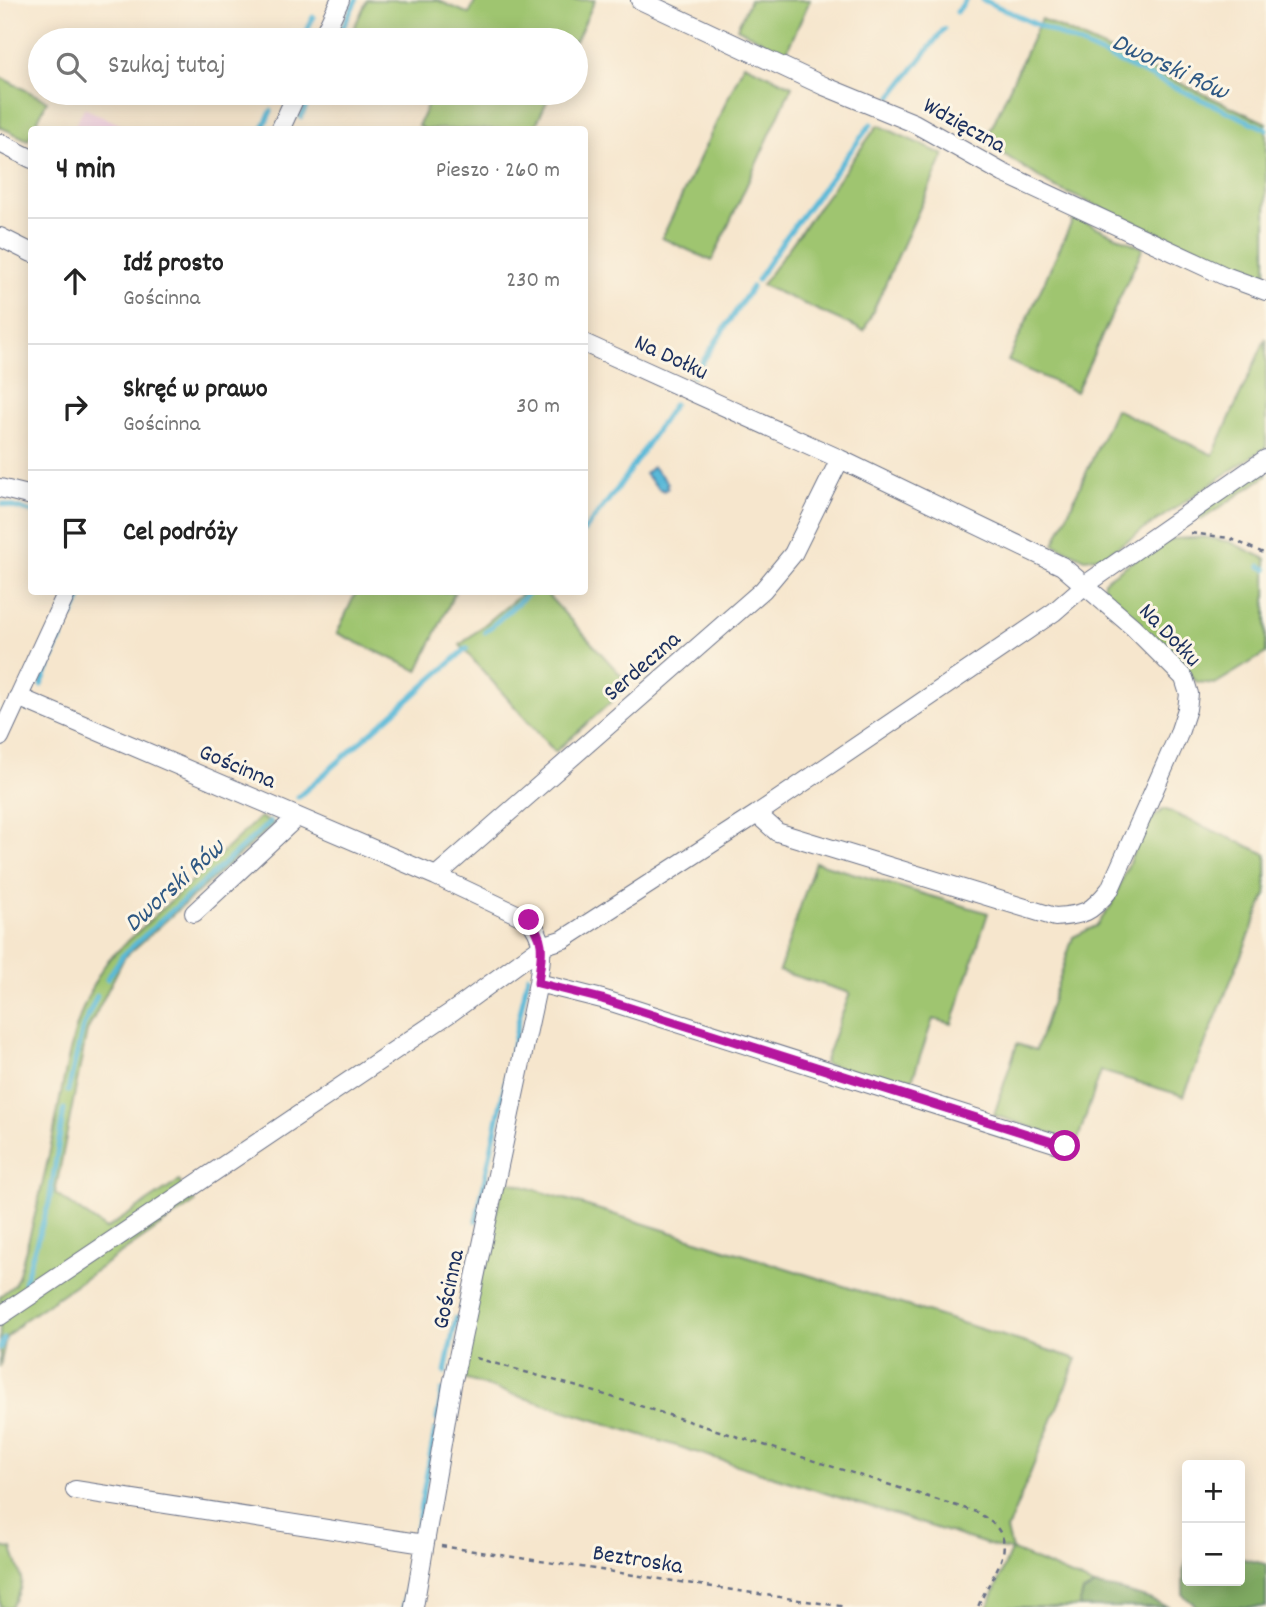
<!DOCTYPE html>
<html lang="pl">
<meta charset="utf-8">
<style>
:root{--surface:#fff;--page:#f2f2f2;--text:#222;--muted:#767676;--line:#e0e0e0}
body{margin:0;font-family:Dekko,sans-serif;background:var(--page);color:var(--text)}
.controls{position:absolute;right:21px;bottom:21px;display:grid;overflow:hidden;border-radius:7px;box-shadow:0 4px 18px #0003}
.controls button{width:63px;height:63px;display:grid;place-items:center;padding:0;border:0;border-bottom:2px solid var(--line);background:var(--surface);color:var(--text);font:35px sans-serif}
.stop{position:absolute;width:21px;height:21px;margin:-16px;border:5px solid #b5179e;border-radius:50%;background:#fff}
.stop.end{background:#b5179e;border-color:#fff;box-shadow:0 2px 7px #0008}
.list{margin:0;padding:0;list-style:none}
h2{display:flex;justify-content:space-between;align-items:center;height:91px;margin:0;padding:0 28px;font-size:30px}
h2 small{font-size:23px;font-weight:400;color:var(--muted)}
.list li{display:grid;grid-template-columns:46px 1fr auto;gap:21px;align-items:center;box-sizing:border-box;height:126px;padding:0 28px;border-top:2px solid var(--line)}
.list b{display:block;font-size:26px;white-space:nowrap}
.list p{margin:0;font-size:23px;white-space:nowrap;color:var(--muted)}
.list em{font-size:23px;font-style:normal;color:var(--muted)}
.icon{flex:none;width:38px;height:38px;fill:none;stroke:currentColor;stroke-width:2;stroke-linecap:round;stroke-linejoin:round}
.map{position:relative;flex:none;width:1266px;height:1607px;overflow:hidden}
.search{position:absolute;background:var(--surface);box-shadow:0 4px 18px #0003;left:28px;top:28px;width:560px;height:77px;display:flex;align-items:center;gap:18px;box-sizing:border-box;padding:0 24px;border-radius:38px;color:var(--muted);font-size:26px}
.panel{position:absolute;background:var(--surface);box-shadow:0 4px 18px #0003;left:28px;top:126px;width:560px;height:469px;border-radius:7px}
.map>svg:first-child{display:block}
.built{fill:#f2cfe2}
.green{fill:#9fc56f;stroke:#5d7a66;stroke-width:2}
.forest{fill:#7faa62;stroke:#4d6c60;stroke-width:2}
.water{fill:#5ab9d8;stroke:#3a749b;stroke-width:2}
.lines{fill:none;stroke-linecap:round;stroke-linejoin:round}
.stream{stroke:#5ab9d8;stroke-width:5}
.minor-casing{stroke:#686f85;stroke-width:20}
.path{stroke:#686f85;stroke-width:2.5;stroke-dasharray:5 5;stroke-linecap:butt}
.minor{stroke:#fff;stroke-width:18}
.route{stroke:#b5179e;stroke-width:9}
.labels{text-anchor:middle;stroke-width:6;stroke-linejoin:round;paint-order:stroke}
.street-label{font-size:24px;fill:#1b2f5e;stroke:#fcf5e5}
.water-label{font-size:26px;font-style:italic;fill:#2e5883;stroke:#fcf5e5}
</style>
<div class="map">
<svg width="1266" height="1607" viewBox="0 0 1266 1607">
<rect width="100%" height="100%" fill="#fcf5e5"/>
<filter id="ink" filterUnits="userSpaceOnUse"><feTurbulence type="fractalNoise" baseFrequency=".0143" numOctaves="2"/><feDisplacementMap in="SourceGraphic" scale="14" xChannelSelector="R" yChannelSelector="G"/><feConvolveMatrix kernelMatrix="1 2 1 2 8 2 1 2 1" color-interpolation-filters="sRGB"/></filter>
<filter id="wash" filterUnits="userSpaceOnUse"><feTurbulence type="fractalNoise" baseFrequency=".00686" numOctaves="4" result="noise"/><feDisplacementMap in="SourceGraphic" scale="28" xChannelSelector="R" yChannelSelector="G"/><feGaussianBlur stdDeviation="1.57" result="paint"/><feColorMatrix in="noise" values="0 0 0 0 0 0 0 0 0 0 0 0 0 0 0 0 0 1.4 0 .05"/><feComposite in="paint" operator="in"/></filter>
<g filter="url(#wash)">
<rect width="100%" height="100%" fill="#f6e6cd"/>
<!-- built -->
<path class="built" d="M84,108l46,21h-57z"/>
<!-- green -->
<path class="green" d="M367,0h70l32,14 7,-14h119l-19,41 -200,-1 -23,-10z
M750,0h60l-24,53 -49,-25z
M1041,19l225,104v157l-212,-93 -69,-45z
M744,64l48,22 -80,175 -50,-23z
M0,77l47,24 -19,39 -28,-13z
M433,93h118l-17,36h-109l-7,-3z
M878,125l66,30 -80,176 -102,-46z
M1074,217l69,31 -67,144 -68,-31z
M1266,338v109l-162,109 -19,3 -31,-15 61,-135 98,46z
M1266,468v8l-65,44 -7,-4z
M1204,537l26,5 36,17v94l-51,31 -18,-2 -94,-92 1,-9 50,-35 20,-7z
M356,592h99l-37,79 -81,-38z
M524,592h21l85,93 -75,67 -95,-107z
M1164,809l102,45v40l-82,202 -83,-25 -24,71 -83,-27 23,-71 19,6 37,-113 23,-11 15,-20 35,-83z
M260,817l14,7 -150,134 -37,73 -32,162 51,36 73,-48 16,21 -172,119 -17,17 -6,29v-71l14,-11 4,-8c14,-47 25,-93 35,-141 12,-60 19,-126 56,-177z
M815,862l173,51 -36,111 -19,-5 -24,70 -85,-26 26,-70 -71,-22z
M504,1180l573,179 -70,171 5,20 83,36 -12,6 -4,15h-91l23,-57 -12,-2 -541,-171z
M0,1547l12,2c9,28 16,32 -1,58h-11z"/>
<!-- forest -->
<path class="forest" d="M1187,1558v23h53v-23l26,6v43h-69l-14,-12v-23z
M1095,1586c26,3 49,10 74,21h-90l4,-15z"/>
<!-- water -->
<path class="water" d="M653,467l15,16 -2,2 2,3 -4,3 -2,-2 -2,1 -15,-16z"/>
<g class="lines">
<!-- stream -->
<path class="stream" d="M983,0l283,129
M957,12l9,-12
M303,40l10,-23
M337,40l19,-40
M278,95l1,-2
M892,96l52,-67
M301,117l9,-19
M262,130l9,-19
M757,280l26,-39 88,-117
M693,376l59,-89
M3,504l29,8
M584,531l34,-43 56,-84
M1260,566l6,3
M72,616l12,-24
M485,632l45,-40
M41,685l20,-47
M298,797l169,-149
M107,979l16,-24 147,-133
M68,1091l15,-64 14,-31
M476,1221l52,-245
M24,1282l25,-79 15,-94
M0,1348l4,-9
M445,1372l11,-54
M437,1419l5,-28
M416,1531l19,-101
M404,1607l8,-54"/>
</g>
</g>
<g filter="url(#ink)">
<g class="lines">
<!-- minor casing -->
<g class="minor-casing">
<path id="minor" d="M640,0l184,86 90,37 89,50 222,103 41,15
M321,40l19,-40
M280,130l17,-37
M0,143l32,16
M0,237l32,16
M584,343l256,116 222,107 71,61 51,51 5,16 -2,15 -9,27 -68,153c-19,24 -26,26 -55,28l-278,-85 -20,-18
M0,488l32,8
M18,697l418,179 93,44c18,21 12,36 9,63l-86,402 -38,222
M0,737l67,-145
M436,876l327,-286 30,-36 47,-95
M194,913l103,-96
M538,983l64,16 462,147
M0,1316l453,-305 89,-65 22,-7 193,-125 297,-202 31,-27 181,-126
M75,1490l349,54"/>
</g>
<!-- path -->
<path class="path" d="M1191,533l38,5 37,16
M476,1358l123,35 377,119c52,28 18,55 2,95
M441,1546l405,61"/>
<!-- minor -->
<use href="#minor" class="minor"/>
</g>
</g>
<g class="lines" filter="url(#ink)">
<!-- route -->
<path class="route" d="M529,920c18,21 12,36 9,63l64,16 463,147"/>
</g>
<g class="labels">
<!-- street labels -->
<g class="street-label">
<text transform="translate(965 124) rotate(29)" y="8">Wdzięczna</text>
<text transform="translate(672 356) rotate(25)" y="8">Na Dołku</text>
<text transform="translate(1171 634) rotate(46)" y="8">Na Dołku</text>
<text transform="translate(641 665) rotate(-41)" y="8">Serdeczna</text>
<text transform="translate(238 765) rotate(23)" y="8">Gościnna</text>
<text transform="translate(447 1289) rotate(-78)" y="8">Gościnna</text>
<text transform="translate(638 1558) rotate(9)" y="8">Beztroska</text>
</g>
<!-- water labels -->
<g class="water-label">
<text transform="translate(1171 65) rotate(25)" y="9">Dworski Rów</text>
<text transform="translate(173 884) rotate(-42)" y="9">Dworski Rów</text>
</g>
</g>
</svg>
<div class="controls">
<button>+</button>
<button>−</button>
</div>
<div class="stop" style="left:1065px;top:1146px"></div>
<div class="stop end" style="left:529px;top:920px"></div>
<div class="search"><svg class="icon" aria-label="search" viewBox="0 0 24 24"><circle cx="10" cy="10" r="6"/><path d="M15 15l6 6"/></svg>Szukaj tutaj</div>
<section class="panel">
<h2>4 min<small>Pieszo · 260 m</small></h2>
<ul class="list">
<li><svg class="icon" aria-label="ahead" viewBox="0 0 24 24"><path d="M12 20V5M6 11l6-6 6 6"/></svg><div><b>Idź prosto</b><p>Gościnna</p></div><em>230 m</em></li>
<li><svg class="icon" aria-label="right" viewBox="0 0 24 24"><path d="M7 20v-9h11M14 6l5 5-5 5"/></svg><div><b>Skręć w prawo</b><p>Gościnna</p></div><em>30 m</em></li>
<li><svg class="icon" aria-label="arrive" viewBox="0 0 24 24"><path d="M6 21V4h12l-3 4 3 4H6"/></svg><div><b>Cel podróży</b></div></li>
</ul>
</section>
</div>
